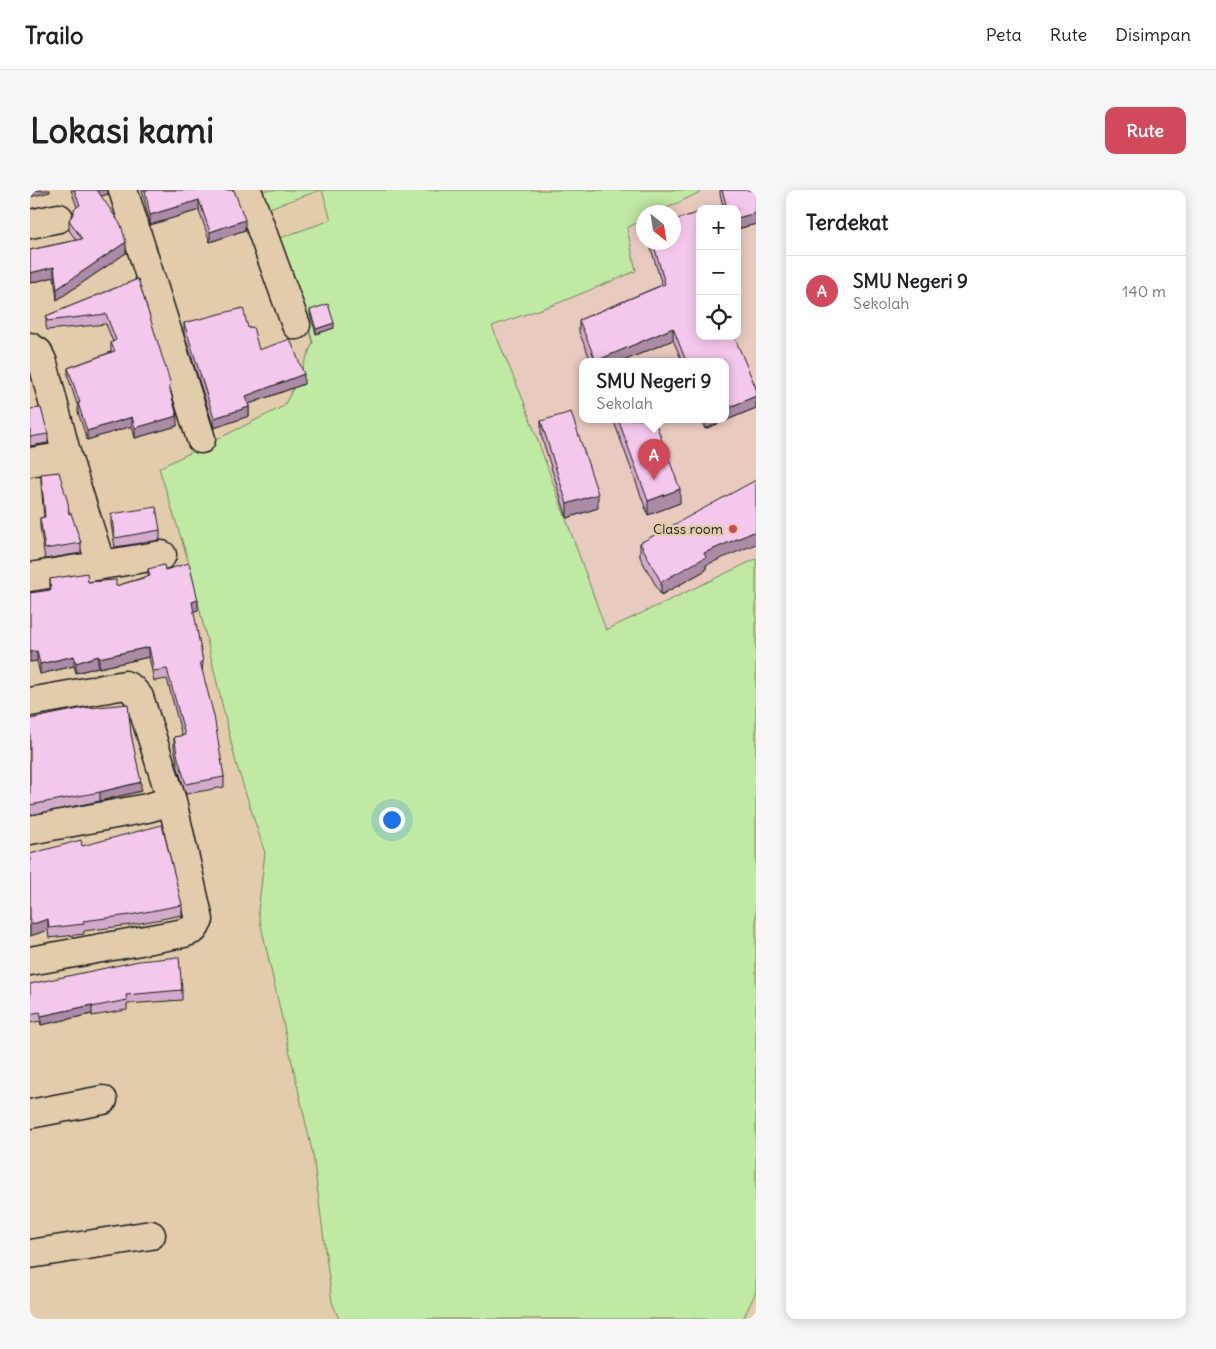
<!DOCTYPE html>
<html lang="id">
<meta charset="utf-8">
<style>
:root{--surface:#fff;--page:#f6f6f6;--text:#202124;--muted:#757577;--line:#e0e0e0;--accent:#d1495b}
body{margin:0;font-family:Delius,sans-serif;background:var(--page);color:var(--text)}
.controls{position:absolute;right:15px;top:15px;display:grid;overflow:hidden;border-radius:10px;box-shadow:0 2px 12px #0003}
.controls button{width:45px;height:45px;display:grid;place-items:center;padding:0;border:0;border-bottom:1px solid var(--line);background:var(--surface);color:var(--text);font:25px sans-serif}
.compass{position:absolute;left:606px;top:15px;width:45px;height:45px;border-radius:50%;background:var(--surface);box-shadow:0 2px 12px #0003;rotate:150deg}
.you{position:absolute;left:361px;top:629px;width:18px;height:18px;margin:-12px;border:4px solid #fff;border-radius:50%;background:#1a73e8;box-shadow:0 0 0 8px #1a73e833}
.badge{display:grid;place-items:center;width:32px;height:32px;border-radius:50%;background:var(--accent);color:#fff;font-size:16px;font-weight:700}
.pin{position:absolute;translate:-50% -41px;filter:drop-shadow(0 1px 2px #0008)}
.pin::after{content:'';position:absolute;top:26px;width:18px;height:15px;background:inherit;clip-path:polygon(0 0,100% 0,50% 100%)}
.popup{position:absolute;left:549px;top:168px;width:150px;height:65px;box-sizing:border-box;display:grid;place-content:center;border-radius:10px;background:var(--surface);filter:drop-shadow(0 1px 4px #0005);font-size:16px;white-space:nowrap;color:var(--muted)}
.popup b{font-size:19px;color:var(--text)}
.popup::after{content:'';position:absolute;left:50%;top:100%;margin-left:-10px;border:10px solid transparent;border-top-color:var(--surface)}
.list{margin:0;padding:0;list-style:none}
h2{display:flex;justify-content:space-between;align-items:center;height:65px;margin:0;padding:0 20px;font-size:21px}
h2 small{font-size:16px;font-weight:400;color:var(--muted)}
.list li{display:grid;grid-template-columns:32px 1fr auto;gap:15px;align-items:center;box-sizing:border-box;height:70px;padding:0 20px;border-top:1px solid var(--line)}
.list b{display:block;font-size:19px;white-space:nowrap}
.list p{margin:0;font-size:16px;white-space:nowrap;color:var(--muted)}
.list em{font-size:16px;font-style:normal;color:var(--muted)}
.icon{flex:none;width:28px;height:28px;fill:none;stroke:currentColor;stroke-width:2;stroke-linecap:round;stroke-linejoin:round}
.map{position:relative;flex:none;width:726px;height:1129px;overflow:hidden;border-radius:10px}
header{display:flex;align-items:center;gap:30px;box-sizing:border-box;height:70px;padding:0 25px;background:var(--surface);border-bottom:1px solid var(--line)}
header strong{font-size:24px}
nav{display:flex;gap:28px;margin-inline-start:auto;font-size:18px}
.intro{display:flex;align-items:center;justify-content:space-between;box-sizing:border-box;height:120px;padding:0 30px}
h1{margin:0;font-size:35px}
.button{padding:12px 22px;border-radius:10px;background:var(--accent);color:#fff;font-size:18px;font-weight:700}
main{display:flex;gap:30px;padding:0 30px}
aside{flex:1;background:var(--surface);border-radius:10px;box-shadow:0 2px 12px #0003}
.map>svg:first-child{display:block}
.built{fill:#e8cabf;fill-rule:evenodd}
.green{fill:#c0e9a4;stroke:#6e8260}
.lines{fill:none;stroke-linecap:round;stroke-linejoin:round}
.minor-casing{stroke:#1c1c1c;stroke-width:31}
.minor{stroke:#e3ccac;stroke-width:28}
.wall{fill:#d2abcb;stroke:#1c1c1c}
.shaded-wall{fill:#ab8ba5;stroke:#1c1c1c}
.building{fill:#f4c7ec;stroke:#1c1c1c}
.poi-dot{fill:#d1495b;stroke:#e3ccac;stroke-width:2}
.labels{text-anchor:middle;stroke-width:5;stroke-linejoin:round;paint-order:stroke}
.poi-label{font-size:14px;fill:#1c1c1c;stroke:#e3ccac;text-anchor:end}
</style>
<header>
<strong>Trailo</strong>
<nav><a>Peta</a><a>Rute</a><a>Disimpan</a></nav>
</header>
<div class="intro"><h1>Lokasi kami</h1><a class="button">Rute</a></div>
<main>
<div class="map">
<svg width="726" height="1129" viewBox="0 0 726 1129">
<rect width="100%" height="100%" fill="#e3ccac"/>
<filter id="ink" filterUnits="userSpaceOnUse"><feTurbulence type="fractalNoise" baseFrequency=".02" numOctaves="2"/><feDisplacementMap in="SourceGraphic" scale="10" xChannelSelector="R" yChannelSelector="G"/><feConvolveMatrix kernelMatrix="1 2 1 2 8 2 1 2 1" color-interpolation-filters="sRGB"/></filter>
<g filter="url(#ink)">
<!-- built -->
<path class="built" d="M674,0h52v369l-150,71 -82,-228 -32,-76 69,-24 75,-31 -10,-43 17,-8 1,22h30v-30h-15zM670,19h37v127h-37zM553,171h142v58h-142z"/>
<!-- green -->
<path class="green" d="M230,0h61l-55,19z
M292,0h380v1l-43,21h-15l-1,8 -16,8 9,43 -75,31 -69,24 32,76 82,228 150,-71v733l-13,27h-404l-7,-17 -19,-147 -55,-243 7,-59 -29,-90 -48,-203 -29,-92 125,-62 12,-23 17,-41 -33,-104 51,-18z"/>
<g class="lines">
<!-- minor casing -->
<g class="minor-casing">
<path id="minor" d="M93,0l78,249
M217,0l49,135
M0,34l29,-6
M0,157l8,5 5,11 24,93 34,109
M0,272l37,-6
M0,387l132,-22
M0,512l95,-17 6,3 8,9 33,104 27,119 -5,9 -10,4 -154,28
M0,640l117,-22 25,-7
M0,924l73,-14
M0,1064l121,-19"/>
</g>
<!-- minor -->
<use href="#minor" class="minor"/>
</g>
<!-- wall -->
<path class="wall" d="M41,0h37v4l-7,2 25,57 -69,47 -3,-23 -24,6v-33l46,-10 -7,-10v-10l8,-13z
M112,0h92l11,40 -35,12 -11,-32 -49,15z
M690,0h36v34l-19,5v-20l-14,-4 -3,-11z
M619,52h25l26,94 45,28 11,24v20l-51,21 -4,-10h24v-58h-43l-9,-21 -50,21h-32l-12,-29v-12l83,-35z
M108,89l33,114 6,33 -42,12 -3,-12 -45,14 -9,-28v-5l-10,-30v-9l43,-16v-9l2,-1 -7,-18 -59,6 -1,-5v-9z
M280,120l24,18 -18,6 -6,-20z
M154,133l75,27 45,34 -55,20v12l-35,12 -30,-95z
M0,219l18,25v9l-18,3z
M583,229h41l26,84 -32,12z
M511,231l57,87 -31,10 -26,-83z
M11,284l28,40 12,29v10l-36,6 -5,-32v-9l4,-1 -3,-34z
M81,324l49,16v10l-45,7 -4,-23z
M610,353l66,22v5l-45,25 -21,-38z
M118,379l17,1 33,40 -5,1 10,51 -1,10 22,105v10l-38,7 -8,-26 -4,-21v-10l8,-1 -15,-57 -13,2 -5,-24 -50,11 -1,-1 -22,6 -2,-7 -34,8 -3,-13 -7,1 20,-72v-11l38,3 28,4 32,-10z
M58,518l43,26 10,57 -41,10 -70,14v-96z
M52,656l100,59v10l-52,10 -46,6v3l-35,4 -1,-8 -18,6v-82z
M0,794l152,6v10l-55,4v6l-35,6v-2l-51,11 -1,-4 -10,2z"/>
<!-- shaded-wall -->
<path class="shaded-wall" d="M0,0h20v2l-20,5z
M66,0h12v4l-12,4z
M169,10v10l-49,15v-10z
M726,23v11l-19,5v-11z
M215,30v10l-35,12v-10z
M96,52v11l-69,47v-11z
M24,77v10l-24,6v-10z
M304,133v5l-18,6v-5z
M643,138v12l-50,21h-27z
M274,184v10l-58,21v-9z
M726,206v12l-51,21v-10h20v-10z
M219,217v9l-35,12v-10z
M147,226v10l-42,12v-10z
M102,227v9l-45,14v-9z
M650,299v14l-32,12v-14z
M568,304v14l-31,10v-14z
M726,341v13l-50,21v5l-45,25v-13l43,-29z
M168,410v10l-6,2v-10z
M119,457v10l-50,11v-10z
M7,461v10l-7,1v-10z
M44,466v10l-34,8v-10z
M68,466v11l-22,6v-10z
M111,592v9l-41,10v-9z
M18,729v11l-18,6v-11z
M62,815v9l-51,11v-9z"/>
<!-- building -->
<path class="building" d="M44,0h23l24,35 5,17 -69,47 -3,-22 -24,6v-23l52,-11 -13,-19 5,-7v-4l6,-4z
M115,0h89l11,30 -35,12 -11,-32 -49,15z
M692,0h34v23l-19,5v-9h-26l15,-5z
M670,22v124h34l22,52v8l-31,13v-48h-39l-13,-33 -77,33 -17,-41 86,-36 -12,-42h21v-22z
M108,89l33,106 -2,1 8,30 -42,12 -3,-11 -45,14 -9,-28h2l-12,-35 47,-17 -4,-8 5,-3 -10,-26 -59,7 -1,-5z
M298,114l6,19 -18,6 -6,-19z
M213,118l5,20 5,-1 6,23 31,-11 14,35 -58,22 3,11 -35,11 -30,-95z
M11,218l7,26 -18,3v-28z
M541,222l27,82 -31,10 -26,-83z
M588,229h36l26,70 -32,12z
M29,282l9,31 1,11 2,-1 10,30 -36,6 -5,-31 5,-1 -4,-43z
M726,290v51l-52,22 2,4 -45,25 -21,-39z
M126,317l4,23 -45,8 -4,-24z
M159,373l9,37 -6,2 11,60h-3l14,54 10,61 -38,7 -8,-26 -4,-21 11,-2 -18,-66 -13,2 -5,-24 -50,11 -1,-2 -22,7 -2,-7 -34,8 -3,-13 -7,1v-59l21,-3 -1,-11 37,-6 1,9 28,-2v6l34,-10 -2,-7 16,-4 1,5z
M98,514l3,30 10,48 -41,10 -70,13v-86l58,-12v1z
M132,635l20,80 -52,10 -47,6 1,3 -35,4 -1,-9 -18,6v-71l51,-14 1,6z
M149,767l3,33 -56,5 1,5 -35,7v-2l-51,11 -1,-4 -10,2v-30l109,-23z"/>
</g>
<!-- markers -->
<circle class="poi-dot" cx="703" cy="339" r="5"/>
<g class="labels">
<!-- poi labels -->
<g class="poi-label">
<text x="693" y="344">Class room</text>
</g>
</g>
</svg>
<div class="controls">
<button>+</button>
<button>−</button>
<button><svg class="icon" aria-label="locate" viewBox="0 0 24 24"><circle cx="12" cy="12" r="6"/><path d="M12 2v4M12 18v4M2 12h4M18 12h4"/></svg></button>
</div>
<svg class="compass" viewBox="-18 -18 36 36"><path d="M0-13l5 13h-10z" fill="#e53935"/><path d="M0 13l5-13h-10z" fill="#757577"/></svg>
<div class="you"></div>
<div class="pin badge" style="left:624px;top:290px">A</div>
<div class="popup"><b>SMU Negeri 9</b>Sekolah</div>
</div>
<aside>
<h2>Terdekat<small></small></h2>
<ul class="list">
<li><span class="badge">A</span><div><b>SMU Negeri 9</b><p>Sekolah</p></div><em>140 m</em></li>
</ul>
</aside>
</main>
